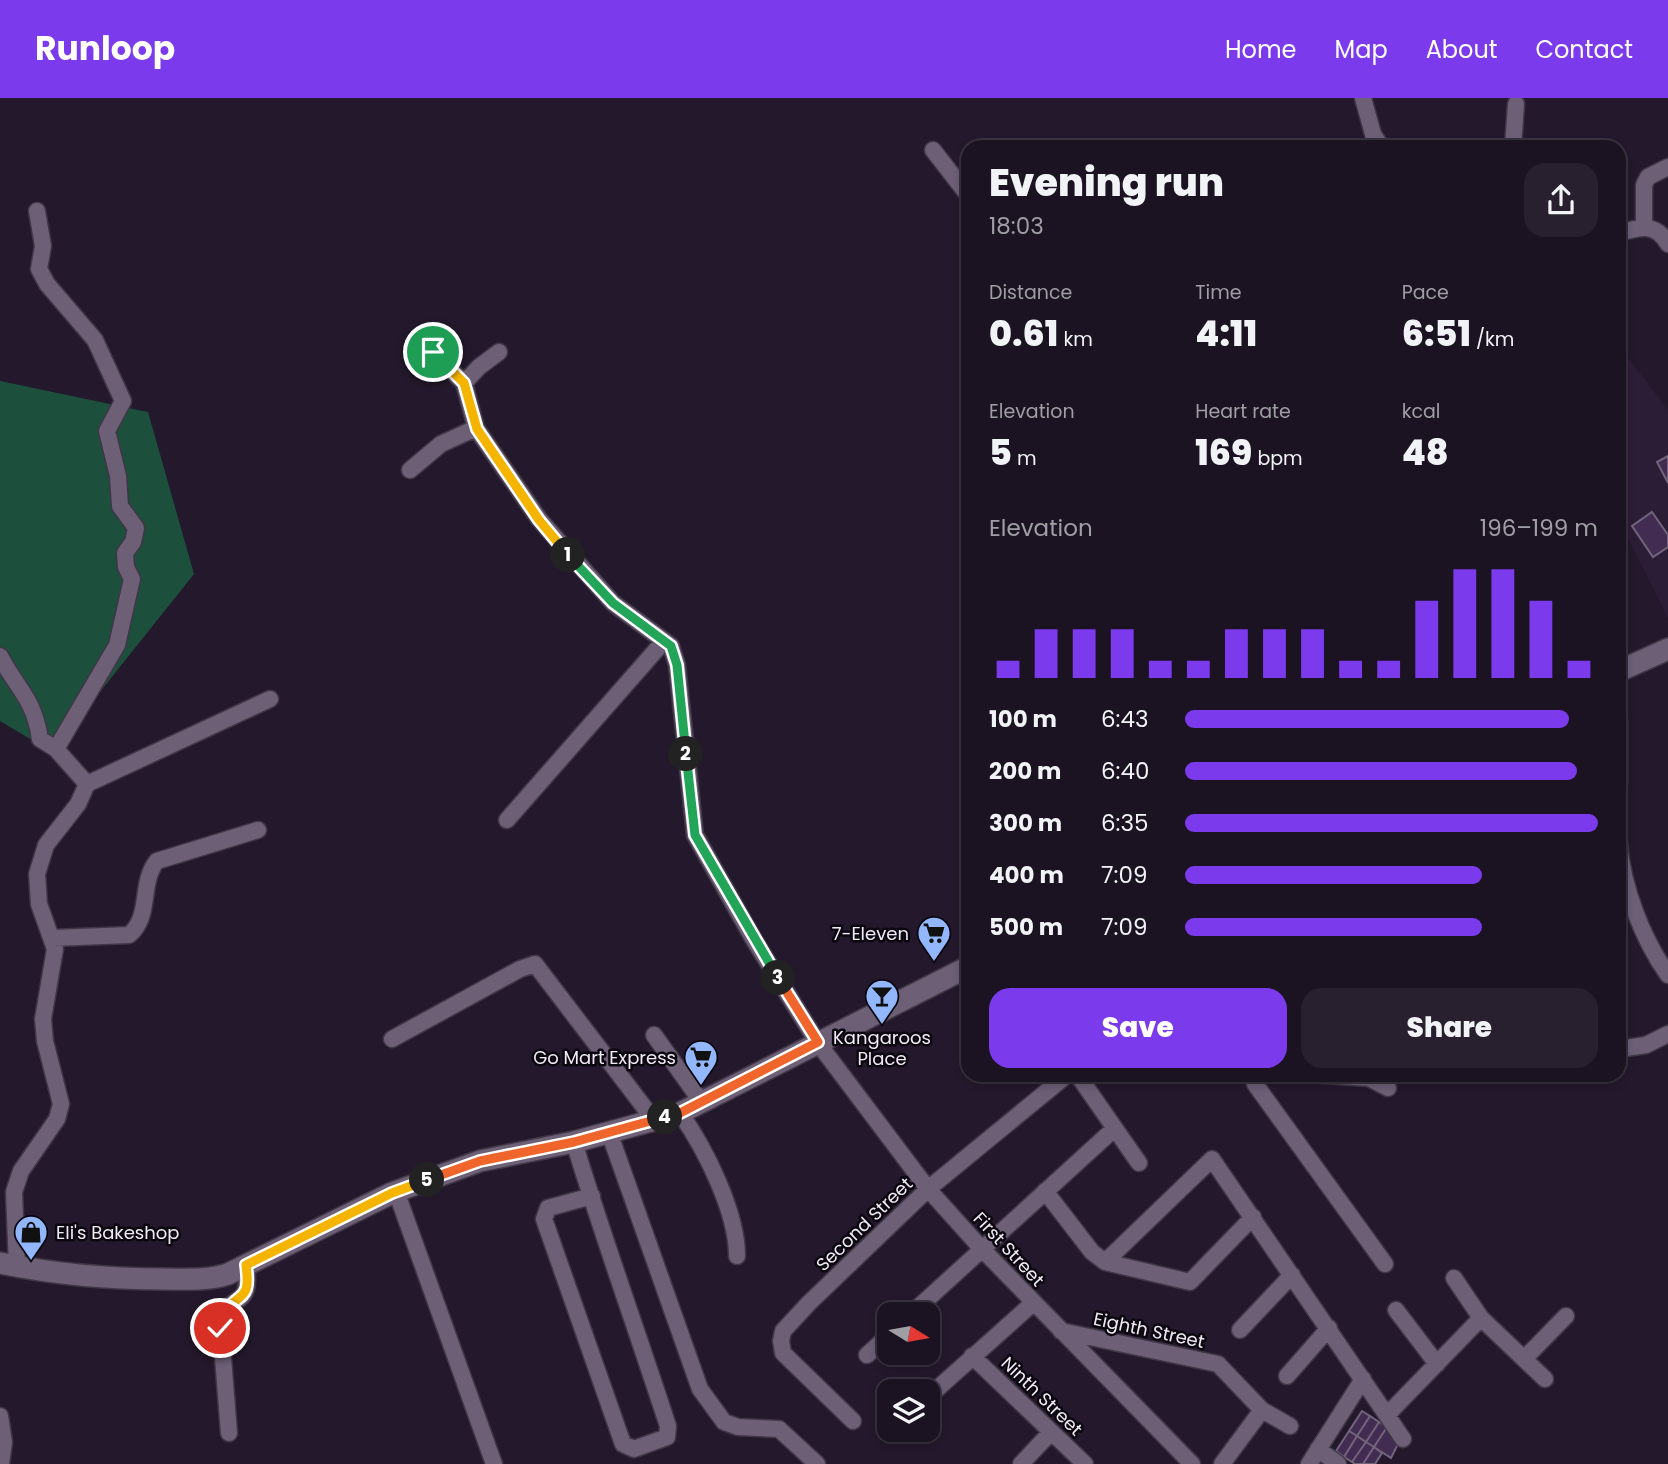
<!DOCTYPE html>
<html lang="en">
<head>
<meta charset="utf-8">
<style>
	body { margin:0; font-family:Poppins,sans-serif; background:#28202e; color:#f1f3f6; height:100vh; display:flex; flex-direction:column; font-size:26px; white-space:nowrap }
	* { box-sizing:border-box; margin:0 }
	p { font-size:23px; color:#a09ea5 }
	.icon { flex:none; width:38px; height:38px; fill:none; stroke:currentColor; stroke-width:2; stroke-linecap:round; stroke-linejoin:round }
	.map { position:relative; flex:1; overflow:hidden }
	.details { position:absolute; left:961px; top:42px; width:665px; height:942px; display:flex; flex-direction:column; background:#1b1321; border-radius:21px; box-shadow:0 4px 10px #0003,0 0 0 2px #39323f }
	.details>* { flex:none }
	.needle { width:46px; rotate:101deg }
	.tools { position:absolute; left:877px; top:1204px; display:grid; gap:14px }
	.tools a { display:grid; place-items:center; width:63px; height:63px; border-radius:14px; background:#1b1321; box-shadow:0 4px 10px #0003,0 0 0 2px #39323f; font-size:35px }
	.pin { position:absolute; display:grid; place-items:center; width:60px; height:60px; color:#fff; margin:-30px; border:4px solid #fff; border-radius:50%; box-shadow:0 2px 7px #0007 }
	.km { position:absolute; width:35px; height:35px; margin:-18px; border-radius:50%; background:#222; color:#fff; font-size:19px; line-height:35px; text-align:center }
	.round { display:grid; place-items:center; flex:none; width:74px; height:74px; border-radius:21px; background:#28202e }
	.head { display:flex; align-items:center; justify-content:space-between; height:119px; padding:0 28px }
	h1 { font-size:38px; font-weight:800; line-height:52px }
	.figures { display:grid; grid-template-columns:repeat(3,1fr); gap:10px; height:119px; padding:7px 28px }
	.figures div { display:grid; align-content:center }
	.figures b { font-size:35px; font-weight:800 }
	.figures small { font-size:19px; font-weight:400 }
	.figures p { font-size:19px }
	.chart { height:196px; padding:14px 28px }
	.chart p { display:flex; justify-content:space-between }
	.chart svg { width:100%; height:126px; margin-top:7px; stroke:#7c3aed; stroke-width:6 }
	.cta { display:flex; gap:14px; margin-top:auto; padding:14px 28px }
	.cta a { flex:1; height:80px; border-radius:21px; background:#7c3aed; color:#fff; font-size:28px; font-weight:800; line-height:80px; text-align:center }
	.cta a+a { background:#28202e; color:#f1f3f6 }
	ul { padding:0 28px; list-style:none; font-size:23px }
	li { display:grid; grid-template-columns:112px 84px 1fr; align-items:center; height:52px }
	li i { height:18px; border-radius:9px; background:#7c3aed }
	header { display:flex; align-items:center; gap:42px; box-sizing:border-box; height:98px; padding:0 35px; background:#7c3aed; color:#fff }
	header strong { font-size:33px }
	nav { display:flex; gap:38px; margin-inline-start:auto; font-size:24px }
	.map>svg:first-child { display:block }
</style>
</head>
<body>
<header>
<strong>Runloop</strong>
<nav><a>Home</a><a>Map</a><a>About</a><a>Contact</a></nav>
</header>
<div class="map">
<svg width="1668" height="1366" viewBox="0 0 1668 1366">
	<rect width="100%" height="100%" fill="#24192c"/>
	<path fill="#2c1d36" d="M1619,248l49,64v208l-49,-98z"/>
	<path fill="#1c503c" d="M0,283l148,31 46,162 -142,178 -52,-31z"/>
	<path fill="#422c52" stroke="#71647b" stroke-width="2" d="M1668,358v27l-11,-21z
		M1652,414l16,23v12l-15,10 -21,-31z
		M1362,1313l8,5 -13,20 -8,-5z
		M1370,1318l9,6 -13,20 -9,-6z
		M1379,1324l8,5 -13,20 -8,-5z
		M1387,1329l13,13 -9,18 -17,-11z
		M1349,1333l8,5 -13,21 -8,-6z
		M1357,1338l9,6 -14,20 -8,-5z
		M1366,1344l8,5 -11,17h-8l-3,-2z
		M1374,1349l8,6 -7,11h-12z"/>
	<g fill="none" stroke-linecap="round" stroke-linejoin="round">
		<defs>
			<path id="street" d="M1363,0l10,36 8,13
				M1513,49l3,-43
				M933,52l35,45
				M37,113l6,35 -4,23 8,15 48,56 28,61 -16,30 11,45 2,30 16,22 -3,14 -8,11 1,14 6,12 -15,66 -61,104 31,35
				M1644,128v-41l4,-8 20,-10
				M1619,135c20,-6 37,-11 49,11
				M433,254l31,31 12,45 63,91 74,84 58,43 6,19 18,170 59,105 64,103 110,146 53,59 211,216
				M464,285l15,-16 20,-15
				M410,372l31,-26 35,-16
				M0,558c17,33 34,42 40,83l16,10
				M1619,623v62
				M507,722l157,-179
				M1619,746c4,44 23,94 49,131
				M53,840l76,-3c23,-19 10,-52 28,-74l101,-31
				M654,937l47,66
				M392,941l128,-70 15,-5 119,156
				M1619,951l27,-4 22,-11
				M1077,976l62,89
				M1253,976l2,10 130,180
				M1309,976l60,4 19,10
				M680,1015c25,35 57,99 57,143
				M609,1034l91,257 24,33 14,5 41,2 38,35
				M574,1044c29,95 63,189 94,284l-1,11 -33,12 -11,-5 -79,-225 4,-11 44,-12
				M396,1093l98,273
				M1045,1093l47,61 13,10 85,20 63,-65
				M1105,1164l107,-103 191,280
				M17,1169l-3,-75 7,-21 36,-52 4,-15 -16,-63 -2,-22 12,-70 -16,-45 -2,-30 9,-29 32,-41 9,-20 183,-85
				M1454,1180l27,40 64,61
				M1396,1212l41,54
				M911,1216l203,-185
				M1240,1232l52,-55
				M1061,1233l157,33 44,46 28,16
				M867,1257l22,-20
				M972,1258l113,108
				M1524,1261l42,-43
				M1287,1278l42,-48
				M928,1299l105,-94
				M1387,1317l94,-97
				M0,1318l4,26 -3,22
				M853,1323l-70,-68 -2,-12 2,-10 26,-28 119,-114 140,-115
				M229,1335l-9,-113c11,-29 32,-9 26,-55
				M1318,1351l20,15
				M1021,1366l30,-32
				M1222,1366l40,-54
				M1309,1366l54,-85"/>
			<path id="secondary" d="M1619,573l49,-22
				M0,1165c54,11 108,16 163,16 22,0 44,2 65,-5l164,-81 88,-32 94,-19 106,-29 288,-146"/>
		</defs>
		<use href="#street" stroke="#3f3646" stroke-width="19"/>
		<use href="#secondary" stroke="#3f3646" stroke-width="24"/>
		<use href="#street" stroke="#6c5f76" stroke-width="16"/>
		<use href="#secondary" stroke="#6c5f76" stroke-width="21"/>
	</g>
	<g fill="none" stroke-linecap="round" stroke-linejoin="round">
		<defs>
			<path id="split-1" d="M433,254l31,31 13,46 62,91 29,35"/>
			<path id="split-2" d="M568,457l45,48 58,43 6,19 9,89"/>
			<path id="split-3" d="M686,656l9,81 83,143"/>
			<path id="split-4" d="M665,1019l15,-4 138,-71 -40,-64"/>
			<path id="split-5" d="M427,1082l53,-19 94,-19 91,-25"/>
			<path id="split-6" d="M220,1230l2,-14c19,-23 29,-13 24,-49l146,-72 35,-13"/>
		</defs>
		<use href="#split-1" stroke="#fff" stroke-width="14"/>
		<use href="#split-2" stroke="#fff" stroke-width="14"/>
		<use href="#split-3" stroke="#fff" stroke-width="14"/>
		<use href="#split-4" stroke="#fff" stroke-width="14"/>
		<use href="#split-5" stroke="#fff" stroke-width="14"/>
		<use href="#split-6" stroke="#fff" stroke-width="14"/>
		<use href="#split-1" stroke="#f5b400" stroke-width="9"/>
		<use href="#split-2" stroke="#22a559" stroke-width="9"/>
		<use href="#split-3" stroke="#22a559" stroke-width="9"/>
		<use href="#split-4" stroke="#f0652b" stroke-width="9"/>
		<use href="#split-5" stroke="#f0652b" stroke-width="9"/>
		<use href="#split-6" stroke="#f5b400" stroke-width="9"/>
	</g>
	<defs>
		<symbol id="supermarket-pin" viewBox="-11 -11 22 30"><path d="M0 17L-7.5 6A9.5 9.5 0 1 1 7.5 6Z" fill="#92b7fd" stroke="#0b070f"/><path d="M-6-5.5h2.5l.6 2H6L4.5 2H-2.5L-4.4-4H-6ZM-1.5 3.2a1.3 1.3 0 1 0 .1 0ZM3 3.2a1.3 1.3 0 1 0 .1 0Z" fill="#111"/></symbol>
		<symbol id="bar-pin" viewBox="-11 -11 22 30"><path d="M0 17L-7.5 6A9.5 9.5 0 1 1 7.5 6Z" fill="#92b7fd" stroke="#0b070f"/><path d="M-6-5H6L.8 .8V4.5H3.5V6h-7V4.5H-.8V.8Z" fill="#111"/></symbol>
		<symbol id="shop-pin" viewBox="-11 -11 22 30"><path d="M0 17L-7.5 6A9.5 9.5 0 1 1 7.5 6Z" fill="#92b7fd" stroke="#0b070f"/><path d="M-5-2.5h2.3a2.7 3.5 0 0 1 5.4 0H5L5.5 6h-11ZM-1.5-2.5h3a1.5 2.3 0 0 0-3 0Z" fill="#111"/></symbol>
	</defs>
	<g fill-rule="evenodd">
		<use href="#supermarket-pin" x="915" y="816" width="38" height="52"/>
		<use href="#bar-pin" x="863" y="879" width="38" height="52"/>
		<use href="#supermarket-pin" x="682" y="940" width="38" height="52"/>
		<use href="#shop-pin" x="12" y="1115" width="38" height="52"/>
	</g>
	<g text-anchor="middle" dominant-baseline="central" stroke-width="5" stroke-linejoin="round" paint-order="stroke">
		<g font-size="18" fill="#f0e9f6" stroke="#0b070f" text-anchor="end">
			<text x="909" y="835">7-Eleven</text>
			<text x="882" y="939" text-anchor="middle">Kangaroos<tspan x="882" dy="21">Place</tspan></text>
			<text x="676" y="959">Go Mart Express</text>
			<text x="56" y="1134" text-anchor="start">Eli's Bakeshop</text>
		</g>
		<g font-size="18" fill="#f0e9f6" stroke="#0b070f">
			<text transform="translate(864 1126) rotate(-44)">Second Street</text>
			<text transform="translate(1009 1151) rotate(47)">First Street</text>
			<text transform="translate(1149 1232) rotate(12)">Eighth Street</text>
			<text transform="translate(1042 1298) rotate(44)">Ninth Street</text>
		</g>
	</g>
</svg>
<div class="tools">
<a><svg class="needle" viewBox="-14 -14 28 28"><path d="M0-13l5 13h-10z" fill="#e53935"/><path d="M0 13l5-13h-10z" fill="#a09ea5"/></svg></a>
<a><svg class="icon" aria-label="layers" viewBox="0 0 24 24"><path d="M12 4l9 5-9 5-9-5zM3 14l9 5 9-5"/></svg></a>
</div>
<div class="pin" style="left:433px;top:254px;background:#1e9e55"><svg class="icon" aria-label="arrive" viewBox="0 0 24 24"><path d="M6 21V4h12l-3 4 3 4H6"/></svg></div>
<div class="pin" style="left:220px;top:1230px;background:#d93025"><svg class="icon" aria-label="check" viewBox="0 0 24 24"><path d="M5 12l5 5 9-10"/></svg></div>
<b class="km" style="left:568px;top:457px">1</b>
<b class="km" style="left:686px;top:656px">2</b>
<b class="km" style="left:778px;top:880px">3</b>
<b class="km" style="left:665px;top:1019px">4</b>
<b class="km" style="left:427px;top:1082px">5</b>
<section class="details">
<div class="head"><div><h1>Evening run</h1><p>18:03</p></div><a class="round"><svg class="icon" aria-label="share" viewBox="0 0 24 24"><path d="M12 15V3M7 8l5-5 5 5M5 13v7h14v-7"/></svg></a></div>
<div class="figures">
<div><p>Distance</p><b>0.61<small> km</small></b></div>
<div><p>Time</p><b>4:11</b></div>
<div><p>Pace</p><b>6:51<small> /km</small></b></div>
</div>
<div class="figures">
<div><p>Elevation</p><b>5<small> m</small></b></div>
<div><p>Heart rate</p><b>169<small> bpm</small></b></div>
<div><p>kcal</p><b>48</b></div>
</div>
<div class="chart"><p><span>Elevation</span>196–199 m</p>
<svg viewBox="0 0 160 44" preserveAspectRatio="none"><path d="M5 44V38M15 44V27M25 44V27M35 44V27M45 44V38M55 44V38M65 44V27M75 44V27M85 44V27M95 44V38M105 44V38M115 44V17M125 44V6M135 44V6M145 44V17M155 44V38"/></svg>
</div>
<ul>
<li><b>100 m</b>6:43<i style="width:93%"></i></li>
<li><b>200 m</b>6:40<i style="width:95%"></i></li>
<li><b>300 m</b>6:35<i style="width:100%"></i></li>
<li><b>400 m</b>7:09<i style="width:72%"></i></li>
<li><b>500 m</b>7:09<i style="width:72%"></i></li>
</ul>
<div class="cta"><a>Save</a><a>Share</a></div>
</section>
</div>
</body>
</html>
